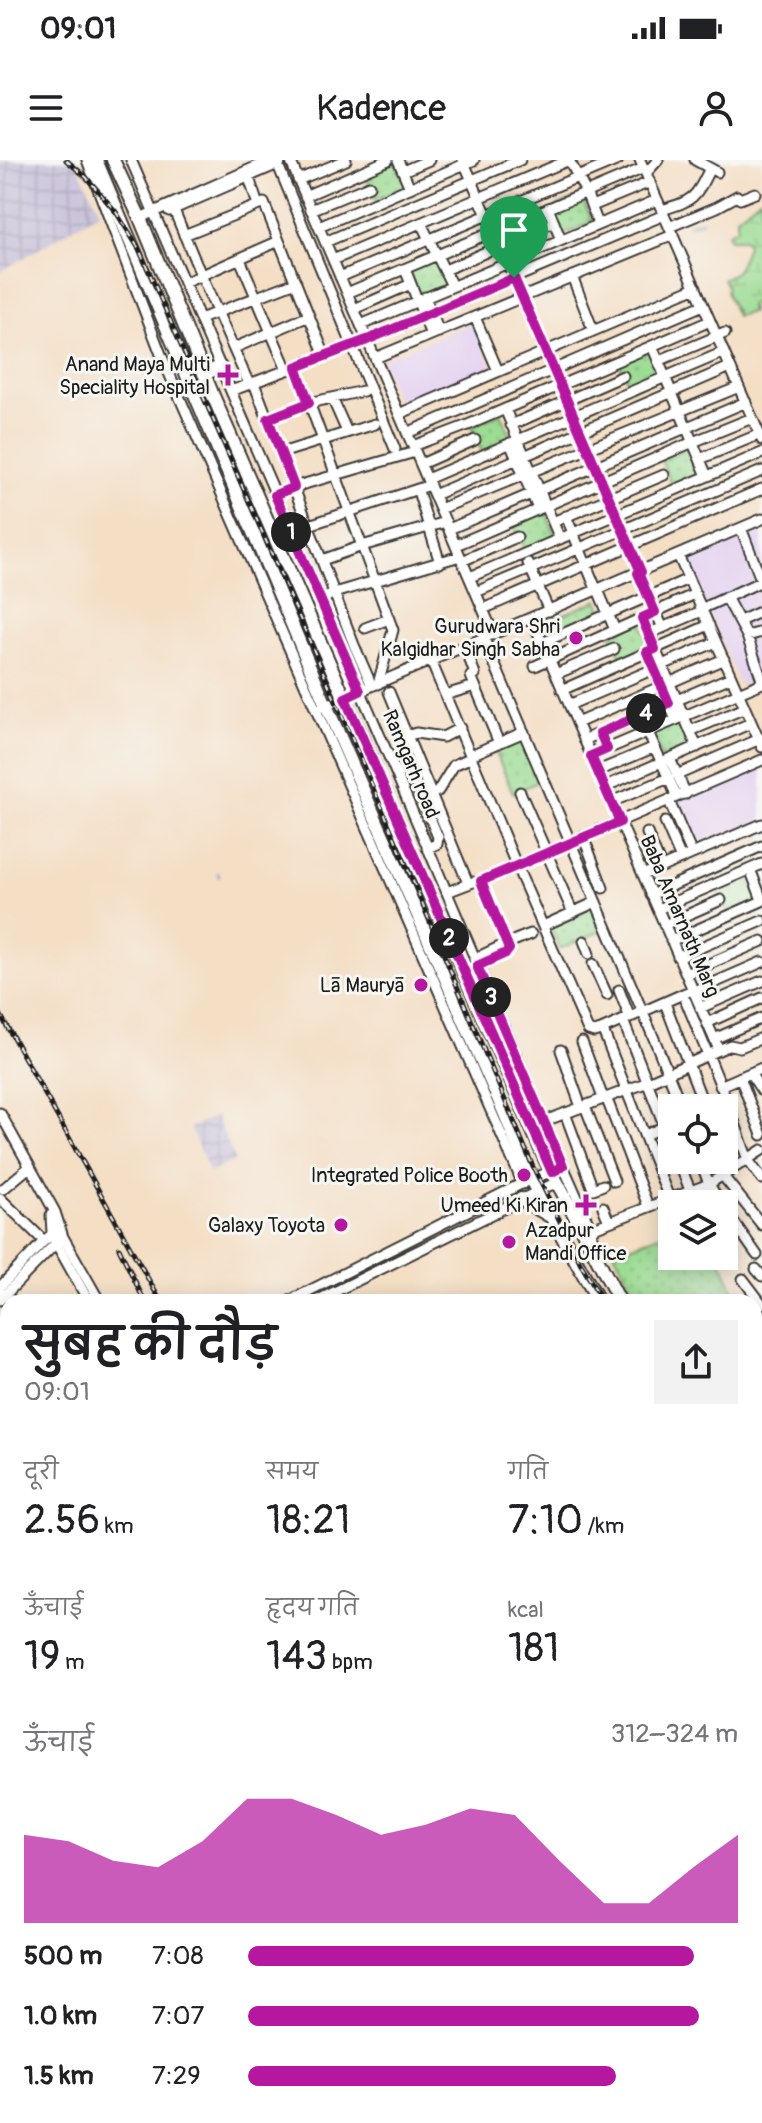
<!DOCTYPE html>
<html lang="hi">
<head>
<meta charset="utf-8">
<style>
	body { margin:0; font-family:Pangolin,"Playpen Sans Deva",sans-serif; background:#f2f2f2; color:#202124; height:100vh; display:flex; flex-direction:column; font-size:30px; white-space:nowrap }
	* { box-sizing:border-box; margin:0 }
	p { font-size:26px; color:#757577 }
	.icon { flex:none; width:44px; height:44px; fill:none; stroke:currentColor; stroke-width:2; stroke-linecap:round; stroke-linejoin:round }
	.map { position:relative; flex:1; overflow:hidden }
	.details { position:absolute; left:0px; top:1134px; width:762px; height:830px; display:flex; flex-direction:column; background:#fff; border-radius:24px 24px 0 0; box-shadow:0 4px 20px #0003 }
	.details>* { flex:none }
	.tools { position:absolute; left:658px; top:934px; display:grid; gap:16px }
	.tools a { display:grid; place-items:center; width:80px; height:80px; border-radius:0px; background:#fff; box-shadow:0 4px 20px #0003; font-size:40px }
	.pin { position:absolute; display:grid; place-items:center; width:68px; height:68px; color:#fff; margin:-82px -34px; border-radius:50% 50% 50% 0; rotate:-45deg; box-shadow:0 0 8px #0007 }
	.pin .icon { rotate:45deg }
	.km { position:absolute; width:40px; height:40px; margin:-20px; border-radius:50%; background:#222; color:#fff; font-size:22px; line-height:40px; text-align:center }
	.round { display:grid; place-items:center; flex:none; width:84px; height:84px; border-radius:0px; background:#f2f2f2 }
	.overview { display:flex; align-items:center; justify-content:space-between; height:136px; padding:0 24px }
	h1 { font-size:44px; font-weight:600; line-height:60px }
	.figures { display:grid; grid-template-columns:repeat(3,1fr); gap:12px; height:136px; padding:8px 24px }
	.figures div { display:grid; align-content:center }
	.figures b { font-size:40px; font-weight:600 }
	.figures small { font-size:22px; font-weight:400 }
	.figures p { font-size:22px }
	.chart { height:224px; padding:16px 24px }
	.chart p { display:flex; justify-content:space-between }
	.chart svg { width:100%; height:144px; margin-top:8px; fill:#b5179e; opacity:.7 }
	ul { padding:0 24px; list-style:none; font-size:26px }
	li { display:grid; grid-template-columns:128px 96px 1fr; align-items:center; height:60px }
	li i { height:20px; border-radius:10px; background:#b5179e }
	.status { display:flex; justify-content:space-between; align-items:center; height:56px; padding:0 40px; background:#fff; direction:ltr }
	.status svg { height:22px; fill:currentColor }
	header { display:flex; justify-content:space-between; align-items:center; height:104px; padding:0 24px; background:#fff; font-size:36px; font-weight:600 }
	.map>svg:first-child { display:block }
</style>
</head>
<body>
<div class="status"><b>09:01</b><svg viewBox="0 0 49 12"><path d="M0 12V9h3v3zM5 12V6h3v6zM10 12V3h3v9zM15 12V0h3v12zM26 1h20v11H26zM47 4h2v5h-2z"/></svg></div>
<header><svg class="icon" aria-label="menu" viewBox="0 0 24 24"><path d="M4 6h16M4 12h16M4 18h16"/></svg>Kadence<svg class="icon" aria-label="person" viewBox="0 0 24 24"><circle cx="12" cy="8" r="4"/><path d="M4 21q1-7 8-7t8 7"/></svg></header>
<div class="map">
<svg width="762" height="1963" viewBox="0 0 762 1963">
	<defs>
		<pattern id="industrial-grid" width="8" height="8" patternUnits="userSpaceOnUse" patternTransform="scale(2)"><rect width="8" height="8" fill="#c7c0d9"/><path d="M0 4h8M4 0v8" fill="none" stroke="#aaa4ba"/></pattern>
		<pattern id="wetland-marsh" width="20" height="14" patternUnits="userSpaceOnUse" patternTransform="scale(2)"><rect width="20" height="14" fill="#9cdc93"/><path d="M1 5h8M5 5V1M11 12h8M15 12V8" fill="none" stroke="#86bc7e"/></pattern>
		<pattern id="park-dots" width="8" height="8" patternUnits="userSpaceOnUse" patternTransform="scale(2)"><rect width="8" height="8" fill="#9cdc93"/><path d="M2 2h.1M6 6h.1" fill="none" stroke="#86bc7e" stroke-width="1.8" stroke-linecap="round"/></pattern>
	</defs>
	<rect width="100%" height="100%" fill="#f6f6f2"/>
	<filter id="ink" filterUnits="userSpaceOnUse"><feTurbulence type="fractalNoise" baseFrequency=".0125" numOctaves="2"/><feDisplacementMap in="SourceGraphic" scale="16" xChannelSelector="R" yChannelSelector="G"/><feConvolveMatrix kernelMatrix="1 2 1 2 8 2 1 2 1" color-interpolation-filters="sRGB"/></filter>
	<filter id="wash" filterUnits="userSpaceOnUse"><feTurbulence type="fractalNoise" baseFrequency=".006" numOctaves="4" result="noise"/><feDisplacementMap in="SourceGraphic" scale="32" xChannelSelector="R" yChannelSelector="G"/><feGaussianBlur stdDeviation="1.8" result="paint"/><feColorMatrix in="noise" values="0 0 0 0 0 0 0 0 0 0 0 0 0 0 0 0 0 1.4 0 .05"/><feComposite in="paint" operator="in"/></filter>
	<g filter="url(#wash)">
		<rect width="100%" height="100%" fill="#f4dec4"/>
		<path fill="#e5d3f1" d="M473,163l20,47 -92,38 -20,-48z
			M762,368v150l-22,8 -52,-126z
			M762,606v54l-68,29 -20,-46z"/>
		<path fill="url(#industrial-grid)" d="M8,0h67l25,52 -100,60v-109z
			M216,956l19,44 -25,13 -20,-45z"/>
		<path fill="url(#wetland-marsh)" stroke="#5c7c58" stroke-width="2" d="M761,37l1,103 -8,2 -4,3 1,7 -15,4 -10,-24 1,-5 -4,-8 14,-8 10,-25 -1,-4 -3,-3h-13l-3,-5 10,-6v-11z"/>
		<path fill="url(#park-dots)" stroke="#5c7c58" stroke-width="2" d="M394,0l14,26 -33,14 -11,-28z
			M581,36l12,26 -30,13 -12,-26z
			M438,98l11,26 -30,13 -11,-26z
			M649,190l12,26 -30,13 -12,-26z
			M501,253l11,26 -30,13 -11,-26z
			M691,287l11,26 -30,13 -11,-26z
			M545,350l11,26 -31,14 -12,-26z
			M598,440l6,14 -58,25 -6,-15z
			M640,461l12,26 -30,13 -11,-26z
			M680,560l12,26 -30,13 -11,-26z
			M522,577l18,44 -27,12 -19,-44z
			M747,714l11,26 -29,13 -12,-26z
			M594,745l11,24 -45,20 -11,-24z
			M672,1070v26h45l6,9 15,34 -3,3h-95l-26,-50z
			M13,1956h402l3,7h-418z"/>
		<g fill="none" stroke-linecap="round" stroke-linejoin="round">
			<path stroke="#6b9fd7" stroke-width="2" d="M688,65l14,-4
				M218,713l1,4"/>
		</g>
	</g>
	<g filter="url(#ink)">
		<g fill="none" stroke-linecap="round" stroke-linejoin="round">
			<defs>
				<path id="minor" d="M87,0l75,197 361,827
					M131,0l265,613 169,397 26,59 2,16
					M290,0l204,475
					M398,0l12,28
					M463,0l178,412
					M640,0l122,280
					M695,0l22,12
					M278,5l117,284
					M403,11l26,-11
					M646,13l12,-13
					M248,15l10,30
					M298,20l48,-20
					M305,36l83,-36
					M592,46l58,-24
					M548,48l13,32
					M174,50l27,65 48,109
					M311,50l58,-24
					M662,50c32,-10 33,-11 48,-42
					M169,51l111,-48
					M140,58l129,-57 10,-1
					M421,63l31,63
					M319,67l155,-67
					M669,67l48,-20 20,-11 3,3 15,-6
					M184,75l80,-32 61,153
					M325,82l195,-82
					M240,99l47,111
					M333,100l236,-100 17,32 12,32
					M405,109l26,66
					M445,110l109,-48
					M572,116l21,54
					M340,117l278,-117
					M184,123l95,-42
					M347,133l297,-125
					M425,137l14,35
					M354,149l57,-25
					M475,157l23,54
					M200,159l96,-37
					M361,165l296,-125
					M652,186l55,130
					M234,188l75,-32
					M375,198l298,-123
					M658,201l67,-28
					M296,207l97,263 -15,54
					M254,223l100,262 18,41
					M231,231l136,-51 297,-125
					M332,238l15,34
					M505,249l55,130
					M399,254l297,-127
					M268,259l41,-16 54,-12
					M511,265l112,-49
					M407,273l296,-128
					M510,283l28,66
					M413,286l55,-21 242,-104
					M281,293l94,-29
					M700,299l60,-25
					M421,304l54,-24
					M427,319l297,-127
					M418,331l22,72
					M275,335l19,-8 121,-35
					M434,335l296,-128
					M440,349l299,-122
					M566,356l31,75
					M553,362l111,-47
					M741,368l21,54
					M449,369l297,-127
					M292,374l17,-9 121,-40
					M456,385l237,-103 59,-24
					M678,395l84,192
					M322,400l40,-14 84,-24
					M462,401l55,-24
					M528,403l21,48
					M638,413l25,55
					M470,417l292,-124
					M598,430l17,40
					M476,432l286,-121
					M726,437l21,39 15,44
					M321,440l13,-7 126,-37
					M483,449l279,-120
					M701,449l61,-28
					M642,458l55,129
					M532,459l187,431
					M740,461l22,-10
					M365,468l24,-9
					M648,474l54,-23
					M747,476l15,-4
					M484,479l171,402 27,67
					M542,483l146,-64
					M465,487l10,27 -4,2 28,67
					M647,492l29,68
					M549,500l146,-66
					M431,501l86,206 71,163 6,2 7,-2 91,-40
					M535,506l11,-5
					M660,506l56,-24
					M556,514l58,-25
					M562,530l147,-65
					M389,532l79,191
					M445,535l30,-9
					M677,540l54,-23
					M569,545l87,-37
					M322,547l440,-188
					M577,563l147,-64
					M690,571l55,-23
					M648,572l29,65
					M407,576l9,-3 27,4 17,-9
					M584,580l85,-37
					M471,595l53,-23
					M591,596l171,-73
					M670,599l16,35
					M598,611l57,-24
					M396,613l10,-2 6,4 26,62 -1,7 -10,4
					M677,615l85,-37
					M604,627l147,-64
					M438,631l16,-26 18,-8
					M520,632l53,121
					M669,641l23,53
					M611,642l58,-24
					M665,662l16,37
					M647,673l14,34
					M585,681l18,47
					M750,709l12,31
					M643,715l119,-51
					M447,732l26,-10
					M651,735l111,-49
					M658,749l104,-45
					M664,765l57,-25
					M543,766l53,-24
					M584,781l5,13
					M671,781l91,-40
					M678,797l84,-36
					M474,799c19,-9 37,-18 57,-25
					M593,804l14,31
					M464,811l42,-18 3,-4 -28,-68 281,-121
					M686,814l76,-33
					M619,830l11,28
					M693,832l69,-30
					M686,841l41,100 21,59 14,19
					M665,843l40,105
					M700,848l62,-27
					M624,863l48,122
					M707,863l55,-25
					M604,873l65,165
					M714,879l48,-21
					M582,882l21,56
					M561,890l20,57
					M750,913l12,18
					M740,917l22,58
					M720,926l42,-18
					M606,937l42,109
					M585,946l29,75
					M711,948l16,-7
					M0,953l55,99 8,25 37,65
					M565,953l28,76 10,-4
					M545,961l103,-39 82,-37 10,2 22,-9
					M645,975l27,-12
					M724,999l5,13
					M678,1000l12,30
					M700,1000l9,24 12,20
					M723,1016l39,49
					M3,1029l24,-20
					M0,1038l44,43
					M603,1047l6,15
					M724,1048l33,47
					M51,1055l1,18 4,10 33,59
					M591,1069l118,-45 53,-34
					M756,1109l6,7
					M743,1119l19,25
					M0,1127l44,-46 13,-11
					M0,1132l14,10
					M0,1140l60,-61
					M287,1142l238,-120 32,-13
					M314,1142l243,-120
					M754,1167l8,10
					M754,1190l8,-10
					M754,1198l8,11
					M754,1264l8,10
					M0,1287l8,-14
					M754,1288l8,-8
					M0,1315l8,5
					M754,1339l8,-6
					M754,1368l8,16
					M0,1386l8,-21
					M0,1422l8,-13
					M0,1446l8,8
					M0,1490l8,-14
					M0,1500h8
					M754,1502l8,12
					M754,1538l8,-5
					M0,1547l3,-5
					M0,1568l8,6
					M0,1601l8,-15
					M754,1607l8,-6
					M754,1640l8,-6
					M0,1665l8,4
					M754,1697l8,-7
					M0,1701l8,-14
					M754,1716l8,14
					M0,1741l8,3
					M754,1753l8,-4
					M754,1780l8,-5
					M0,1782l8,-1
					M754,1808l8,-17
					M0,1811l8,-4
					M0,1835l8,-3
					M0,1875l8,16
					M754,1875l1,22
					M0,1919l8,-3
					M0,1934l7,-3
					M561,1956l4,7
					M0,1957l8,-3
					M455,1963l15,-6"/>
				<path id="major" d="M96,0l230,545 179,409 26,66 68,122
					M113,0l27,58 74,180 332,763 74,141
					M204,214l16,-7
					M521,1039l29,17
					M754,1395l8,15
					M754,1434l8,17"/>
			</defs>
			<use href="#minor" stroke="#3c3935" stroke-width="13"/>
			<use href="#major" stroke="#3c3935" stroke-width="16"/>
			<use href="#minor" stroke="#fff" stroke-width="9"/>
			<use href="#major" stroke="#fff" stroke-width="12"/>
			<defs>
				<path id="rail" d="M66,0l20,17 30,35 23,37 242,556 152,362 49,99 21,36
					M0,854l161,288
					M119,1088l26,54
					M754,1413l8,15
					M533,1956l4,7
					M583,1956l4,7
					M611,1956l4,7"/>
			</defs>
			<use href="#rail" stroke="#1c1c1c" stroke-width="5"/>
			<use href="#rail" stroke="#f6f6f2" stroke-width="2" stroke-dasharray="6" stroke-linecap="butt"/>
		</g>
	</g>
	<g fill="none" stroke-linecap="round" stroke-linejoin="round" filter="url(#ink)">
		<defs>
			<path id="route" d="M514,118l127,294 -3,1 17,39 -13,6 13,31 -8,3 22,51 -69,30 7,16 -16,7 29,66 -139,59 28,68 -3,4 -29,13 86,200 -11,6 -207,-474 15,-7 -85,-196 19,-8 -26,-68 41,-16 -13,-36 71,-27z"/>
		</defs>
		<use href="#route" stroke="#fff" stroke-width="16"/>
		<use href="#route" stroke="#b5179e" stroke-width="10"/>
	</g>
	<g fill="#b5179e" stroke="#f6f6f2" stroke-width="3">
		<path d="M224 203h8v8h8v8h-8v8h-8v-8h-8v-8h8z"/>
		<circle cx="576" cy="478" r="8"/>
		<circle cx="421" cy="825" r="8"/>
		<circle cx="524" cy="1015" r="8"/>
		<path d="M582 1033h8v8h8v8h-8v8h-8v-8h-8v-8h8z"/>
		<circle cx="341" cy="1065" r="8"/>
		<circle cx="509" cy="1082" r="8"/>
	</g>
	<g text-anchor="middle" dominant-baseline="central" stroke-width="6" stroke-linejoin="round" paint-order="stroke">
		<g font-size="20" fill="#1c1c1c" stroke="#f6f6f2" text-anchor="end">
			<text x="210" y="204">Anand Maya Multi<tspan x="210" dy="23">Speciality Hospital</tspan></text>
			<text x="560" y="466">Gurudwara Shri<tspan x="560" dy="23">Kalgidhar Singh Sabha</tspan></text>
			<text x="405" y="825">Lā Mauryā</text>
			<text x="508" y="1015">Integrated Police Booth</text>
			<text x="568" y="1045">Umeed Ki Kiran</text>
			<text x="325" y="1065">Galaxy Toyota</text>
			<text x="525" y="1070" text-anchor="start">Azadpur<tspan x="525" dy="23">Mandi Office</tspan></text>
		</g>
		<g font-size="20" fill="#1c1c1c" stroke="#f6f6f2">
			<text transform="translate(411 604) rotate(67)">Ramgarh road</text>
			<text transform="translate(680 756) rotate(67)">Baba Amarnath Marg</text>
		</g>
	</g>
</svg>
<div class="tools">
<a><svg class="icon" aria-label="locate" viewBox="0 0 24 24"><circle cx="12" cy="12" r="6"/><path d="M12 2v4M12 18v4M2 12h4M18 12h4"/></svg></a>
<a><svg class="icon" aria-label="layers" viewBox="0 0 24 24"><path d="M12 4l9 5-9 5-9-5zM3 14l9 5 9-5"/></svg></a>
</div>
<div class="pin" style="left:514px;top:118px;background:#1e9e55"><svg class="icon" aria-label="arrive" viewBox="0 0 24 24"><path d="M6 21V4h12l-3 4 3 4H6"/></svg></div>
<b class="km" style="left:291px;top:372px">1</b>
<b class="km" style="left:449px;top:778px">2</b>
<b class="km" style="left:491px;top:837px">3</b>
<b class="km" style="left:646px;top:553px">4</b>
<section class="details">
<div class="overview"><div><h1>सुबह की दौड़</h1><p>09:01</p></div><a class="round"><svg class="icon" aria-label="share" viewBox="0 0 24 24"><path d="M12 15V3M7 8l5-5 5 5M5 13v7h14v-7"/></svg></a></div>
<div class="figures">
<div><p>दूरी</p><b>2.56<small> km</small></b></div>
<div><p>समय</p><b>18:21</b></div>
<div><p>गति</p><b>7:10<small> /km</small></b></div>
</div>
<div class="figures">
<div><p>ऊँचाई</p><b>19<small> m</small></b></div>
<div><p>हृदय गति</p><b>143<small> bpm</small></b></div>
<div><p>kcal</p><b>181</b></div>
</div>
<div class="chart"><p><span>ऊँचाई</span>312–324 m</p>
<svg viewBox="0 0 160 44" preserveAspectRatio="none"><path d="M0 44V17L10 19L20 25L30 27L40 19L50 6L60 6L70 11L80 17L90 14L100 9L110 11L120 25L130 38L140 38L150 27L160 17V44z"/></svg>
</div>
<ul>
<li><b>500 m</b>7:08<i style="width:91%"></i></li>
<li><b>1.0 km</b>7:07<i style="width:92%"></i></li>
<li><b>1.5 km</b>7:29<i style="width:75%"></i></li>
</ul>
</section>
</div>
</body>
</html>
